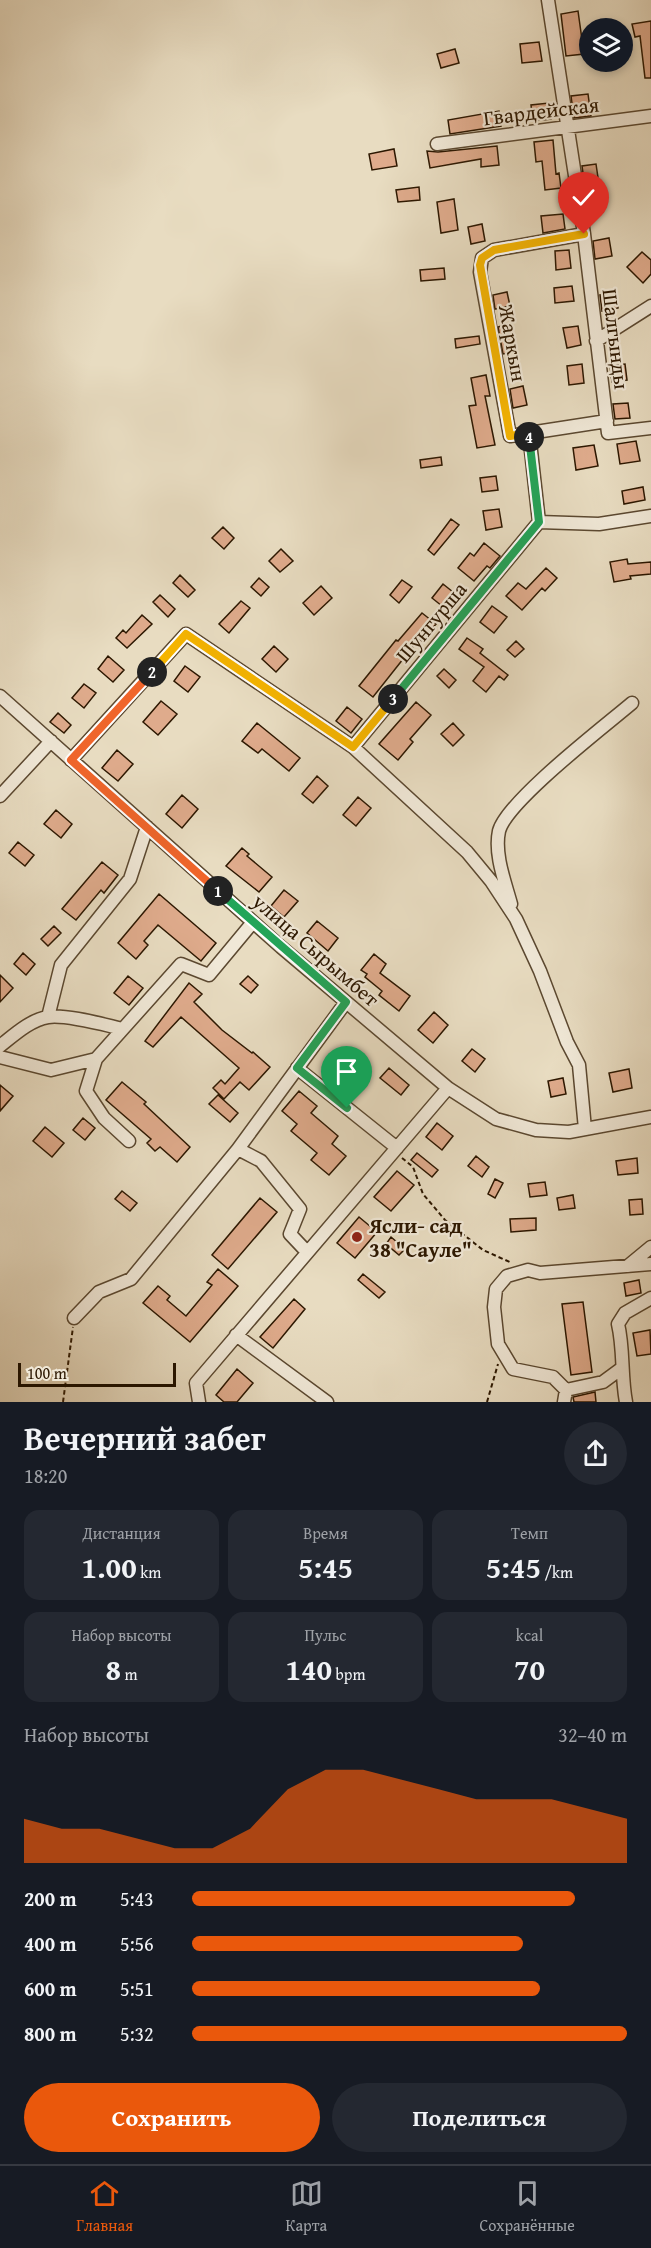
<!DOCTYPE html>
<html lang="ru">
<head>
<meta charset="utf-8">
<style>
	body { margin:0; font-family:"Gentium Book Plus",serif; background:#242831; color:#f1f3f6; height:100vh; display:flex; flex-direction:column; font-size:22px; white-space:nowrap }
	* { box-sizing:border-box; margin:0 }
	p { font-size:20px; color:#9ea1a6 }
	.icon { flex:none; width:33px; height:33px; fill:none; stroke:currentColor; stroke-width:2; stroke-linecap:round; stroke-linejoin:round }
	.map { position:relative; height:1402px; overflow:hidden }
	.side { display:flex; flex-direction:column; background:#171b24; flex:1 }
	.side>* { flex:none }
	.tools { position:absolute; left:579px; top:18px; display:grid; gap:12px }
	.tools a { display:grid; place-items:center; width:54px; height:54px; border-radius:50%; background:#171b24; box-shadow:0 3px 9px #0003; font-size:30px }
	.scale { position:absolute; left:18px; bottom:15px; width:158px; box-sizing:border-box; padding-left:6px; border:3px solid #2c1700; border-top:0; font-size:16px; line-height:21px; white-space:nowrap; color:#2c1700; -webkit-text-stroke:4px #f0e8d7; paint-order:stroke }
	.pin { position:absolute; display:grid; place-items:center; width:51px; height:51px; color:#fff; margin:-62px -26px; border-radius:50% 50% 50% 0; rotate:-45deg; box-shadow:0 0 6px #0007 }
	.pin .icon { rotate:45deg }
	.km { position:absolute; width:30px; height:30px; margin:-15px; border-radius:50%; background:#222; color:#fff; font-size:16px; line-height:30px; text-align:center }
	.round { display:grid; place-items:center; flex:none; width:63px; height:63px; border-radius:32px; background:#242831 }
	.summary { display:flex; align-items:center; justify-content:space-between; height:102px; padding:0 24px }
	h1 { font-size:33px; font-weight:700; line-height:45px }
	.figures { display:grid; grid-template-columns:repeat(3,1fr); gap:9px; height:102px; padding:6px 24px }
	.figures div { display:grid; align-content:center; border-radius:15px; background:#242831; text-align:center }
	.figures b { font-size:30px; font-weight:700 }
	.figures small { font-size:16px; font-weight:400 }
	.figures p { font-size:16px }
	.chart { height:168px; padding:12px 24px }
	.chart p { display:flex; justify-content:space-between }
	.chart svg { width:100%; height:108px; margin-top:6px; fill:#ea580c; opacity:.7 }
	.action { display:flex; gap:12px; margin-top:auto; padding:12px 24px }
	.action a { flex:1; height:69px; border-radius:36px; background:#ea580c; color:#fff; font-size:24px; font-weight:700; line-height:69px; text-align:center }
	.action a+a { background:#242831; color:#f1f3f6 }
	ul { padding:0 24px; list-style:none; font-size:20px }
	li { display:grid; grid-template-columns:96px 72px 1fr; align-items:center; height:45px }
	li i { height:15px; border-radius:8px; background:#ea580c }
	.menu { display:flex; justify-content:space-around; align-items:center; height:84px; border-top:2px solid #363941; background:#171b24; font-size:16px; color:#9ea1a6 }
	.menu a { display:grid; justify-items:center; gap:3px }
	.menu .active { color:#ea580c }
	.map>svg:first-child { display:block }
</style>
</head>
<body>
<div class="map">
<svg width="651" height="1402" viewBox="0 0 651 1402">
	<rect width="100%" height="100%" fill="#e8dcc1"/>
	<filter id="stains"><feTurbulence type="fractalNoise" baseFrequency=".00333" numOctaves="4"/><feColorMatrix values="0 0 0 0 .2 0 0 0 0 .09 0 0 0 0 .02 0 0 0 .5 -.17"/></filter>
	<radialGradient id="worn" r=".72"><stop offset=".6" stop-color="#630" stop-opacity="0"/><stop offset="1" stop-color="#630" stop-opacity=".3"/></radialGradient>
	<path fill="#dfab8c" stroke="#2c1700" stroke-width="1.5" d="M578,11l6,43 -18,2 -5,-42z
		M651,21v57h-6l-5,-42 -5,1 -3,-13z
		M539,42l3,19 -20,2 -2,-19z
		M455,49l4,14 -18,5 -4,-14z
		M588,94l3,22 -17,2 -3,-22z
		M549,103l2,16 -18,2 -2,-16z
		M499,111l2,15 -51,8 -2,-14z
		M553,140l3,34 3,-1 2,15 -16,2 -3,-29 -6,1 -2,-20z
		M497,146l2,19 -18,2v-8l-51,9 -3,-17 11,1z
		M394,149l3,17 -25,4 -3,-16z
		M596,164l7,48 -14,2 -7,-48z
		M419,187l1,13 -22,2 -2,-12z
		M454,199l4,31 -17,3 -4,-31z
		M563,214l2,15 -22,4 -2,-17z
		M482,224l3,17 -14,3 -3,-17z
		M609,238l3,18 -17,3 -2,-18z
		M569,250l2,18 -15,2 -1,-19z
		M642,252l9,8v14l-8,9 -16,-16z
		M444,268l1,11 -24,2 -1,-11z
		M572,286l2,15 -19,2 -1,-15z
		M507,292l3,14 -15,3 -2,-14z
		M616,293l2,15 -16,3 -2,-16z
		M508,324l7,28 -12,2 -5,-27z
		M578,326l3,19 -14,3 -4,-20z
		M479,336l1,8 -24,4 -1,-9z
		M582,364l2,19 -15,2 -2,-19z
		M625,364l2,16 -15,2 -2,-16z
		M486,375l4,21h-5l10,49 -18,3 -8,-42 7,-1 -5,-27z
		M523,386l4,19 -14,3 -3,-19z
		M628,403l2,15 -15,1 -2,-15z
		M636,441l4,20 -20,3 -3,-20z
		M594,445l4,21 -22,4 -3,-22z
		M441,457l1,8 -21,3 -1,-8z
		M496,476l2,14 -16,2 -2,-14z
		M643,487l2,13 -21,4 -2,-13z
		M499,509l3,18 -16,3 -3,-19z
		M451,519l8,6 -25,30 -6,-5z
		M223,527l11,11 -10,11 -12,-11z
		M484,543l16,13 -10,12 -3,-2 -13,15 -16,-13 12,-15 4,3z
		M281,549l12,12 -13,11 -11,-11z
		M627,559l1,5 23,-2v12l-21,2 1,3 -17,3 -4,-20z
		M546,568l11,10 -12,13 -3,-3 -20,22 -16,-14 12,-13 8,6z
		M180,575l15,15 -7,7 -15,-14z
		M259,578l10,9 -8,9 -10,-9z
		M402,580l10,7 -13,16 -9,-8z
		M443,584l15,12 -11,14 -15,-12z
		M321,586l11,12 -18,17 -11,-12z
		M160,595l15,14 -7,8 -15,-15z
		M241,601l9,7 -21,25 -10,-9z
		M492,606l15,11 -13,16 -14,-11z
		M422,613l14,11 -15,17 -2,-2 -46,58 -14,-11 37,-46 2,1z
		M142,615l10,9 -25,24 -11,-10 7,-8 3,3z
		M467,638l16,11 -3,4 28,22 -4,5 -5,-4 -13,16 -13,-11 11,-14 -25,-18z
		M516,641l8,8 -9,8 -8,-7z
		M274,646l14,13 -12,13 -14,-13z
		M108,656l16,14 -11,12 -15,-13z
		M185,666l15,11 -12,15 -14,-11z
		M444,669l12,11 -7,8 -12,-12z
		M84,684l12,9 -12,15 -12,-10z
		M161,701l16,13 -19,21 -15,-13z
		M416,702l15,13 -21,24 3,3 -15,18 -19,-16z
		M347,707l15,12 -11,14 -15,-12z
		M58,713l13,12 -7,8 -14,-11z
		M257,723l43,35 -11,13 -27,-22 -4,4 -16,-12z
		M453,723l11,12 -11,11 -12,-12z
		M117,750l16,14 -15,17 -16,-13z
		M317,776l11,10 -15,17 -11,-9z
		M182,795l16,14 -16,19 -16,-14z
		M358,797l13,11 -15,18 -13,-11z
		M56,810l16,14 -11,14 -17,-14z
		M18,842l16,13 -9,11 -16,-13z
		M242,848l7,6 -2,2 25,21 -13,15 -33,-26z
		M102,862l16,13 -14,18 -3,-3 -25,30 -14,-11z
		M284,890l14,11 -14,16 -13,-11z
		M159,894l57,49 -15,18 -43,-36 -14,16 4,4 -12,14 -18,-16z
		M317,921l21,17 -10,13 -21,-18z
		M54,926l7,7 -13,13 -7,-7z
		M23,953l12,11 -9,11 -12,-11z
		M374,954l12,10 -6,9 30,23 -11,15 -20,-16 3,-4 -17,-14 2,-3 -6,-4z
		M0,975l13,13 -13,14z
		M128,976l15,12 -14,17 -15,-12z
		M248,976l10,9 -7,8 -11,-9z
		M189,983l13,11 -8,8 28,28 30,23 1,-1 17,15 -21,23 -9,-8 -16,17 -11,-11 8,-8 4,4 14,-16 -58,-51 -28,30 -8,-6z
		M434,1012l14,13 -15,18 -15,-13z
		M472,1049l13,10 -10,13 -13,-11z
		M389,1068l20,17 -8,10 -21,-17z
		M629,1069l3,19 -19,4 -4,-19z
		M563,1078l3,16 -15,3 -3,-16z
		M122,1082l24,20 -2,2 46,43 -13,15 -17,-15 -5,4 -8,-8 4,-4 -45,-39z
		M0,1085l13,11 -13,15z
		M299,1091l18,15 -6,7 27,23 -6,8 14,12 -17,19 -18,-15 6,-7 -26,-22 6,-7 -15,-13z
		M218,1095l20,18 -8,9 -21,-18z
		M83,1118l12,10 -10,12 -12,-10z
		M437,1123l16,13 -11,14 -16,-13z
		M45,1127l19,16 -12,14 -19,-16z
		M417,1153l21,17 -6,7 -21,-17z
		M476,1156l13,11 -7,10 -14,-11z
		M637,1158l1,15 -20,2 -2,-14z
		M397,1171l17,14 -23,26 -17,-14z
		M495,1179l8,4 -8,15 -7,-4z
		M545,1182l2,13 -17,2 -2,-13z
		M122,1191l15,12 -7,8 -15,-12z
		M573,1195l2,13 -16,2 -2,-12z
		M260,1198l17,14 -49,57 -16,-14z
		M642,1199l1,15 -13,1 -1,-15z
		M359,1217l18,15 -22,26 -18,-15z
		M536,1218v12l-25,2 -1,-13z
		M391,1237l14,12 -6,6 -13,-11z
		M218,1269l20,17 -48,56 -47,-39 15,-17 12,10 -3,4 19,16 26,-31 -5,-3z
		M363,1274l22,18 -6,6 -21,-18z
		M639,1280l2,13 -15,3 -2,-13z
		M294,1299l11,10 -32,39 -13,-11z
		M583,1302l9,70 -21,3 -9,-71z
		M650,1330l1,24 -14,2 -4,-23z
		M237,1369l16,14 -16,19h-13l-8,-7z
		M595,1392l1,10h-22l-1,-5z"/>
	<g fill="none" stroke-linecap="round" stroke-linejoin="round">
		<defs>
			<path id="minor" d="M548,0l36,234 24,199 43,-5
				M437,144l214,-28
				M584,234l-90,16 -12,8 -2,14 30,164 97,-15
				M596,341l55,-35
				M529,433l10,89
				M539,522l60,2 52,-8
				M0,696l281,251 167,141 48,31 40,11 33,2 82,-15
				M353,747l186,-225
				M71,760l115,-126 167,113 114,105 24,29 25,38 24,52 27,71 12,23 6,64
				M0,796l51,-55
				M511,904c-6,-22 -17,-50 -12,-73 8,-30 106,-105 133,-128
				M48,1017l13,-52 69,-86 17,-52
				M0,1046c14,-11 30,-26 48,-29 18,-3 57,8 75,12
				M0,1057l51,13 45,-11
				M297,1068l100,80
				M129,1141l-25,-23 -18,-27 10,-32 85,-95 28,11 44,-53
				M238,1149l108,-147
				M628,1266l23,-19
				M74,1318l25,-26 32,-13 107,-130 23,12 39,48 -10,25 17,18
				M236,1335l91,67
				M566,1390l-13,-13 -40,-8 -15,-25 -4,-37 2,-18 11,-13 21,-6 12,3 111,-9
				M199,1402l-3,-19 252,-295
				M564,1402l2,-12 37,-8 19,-14
				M626,1402c-5,-26 -2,-53 -8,-78l7,-11 26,-15"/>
		</defs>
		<use href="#minor" stroke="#5b4830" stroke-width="15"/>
		<path stroke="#2c1700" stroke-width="2" stroke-dasharray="4.5 3" stroke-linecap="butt" d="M402,1158l11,9 10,27 22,26 38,30 29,13
			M63,1402l10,-75
			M487,1402l11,-38"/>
		<use href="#minor" stroke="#f0e8d7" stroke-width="12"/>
	</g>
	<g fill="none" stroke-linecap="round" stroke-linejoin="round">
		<defs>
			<path id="split-1" d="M218,891l128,111 -49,66 50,40"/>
			<path id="split-2" d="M152,672l-81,88 147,131"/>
			<path id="split-3" d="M152,672l34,-38 167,113 40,-48"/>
			<path id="split-4" d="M393,699l146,-177 -10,-85"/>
			<path id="split-5" d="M529,437v-4l-19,3 -30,-171 2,-7 12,-8 90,-16"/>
		</defs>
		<use href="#split-1" stroke="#fff" stroke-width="12"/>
		<use href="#split-2" stroke="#fff" stroke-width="12"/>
		<use href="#split-3" stroke="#fff" stroke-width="12"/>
		<use href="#split-4" stroke="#fff" stroke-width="12"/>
		<use href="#split-5" stroke="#fff" stroke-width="12"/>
		<use href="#split-1" stroke="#22a559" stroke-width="8"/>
		<use href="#split-2" stroke="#f0652b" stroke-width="8"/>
		<use href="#split-3" stroke="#f5b400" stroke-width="8"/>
		<use href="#split-4" stroke="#22a559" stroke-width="8"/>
		<use href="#split-5" stroke="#f5b400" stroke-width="8"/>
	</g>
	<circle fill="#8f2418" stroke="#f0e8d7" stroke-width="2" cx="357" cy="1237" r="6"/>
	<g text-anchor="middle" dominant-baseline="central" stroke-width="4.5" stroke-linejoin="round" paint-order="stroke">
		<g font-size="21" fill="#2c1700" stroke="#f0e8d7">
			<text transform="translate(541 111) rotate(-7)">Гвардейская</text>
			<text transform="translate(616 339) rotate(83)">Шалгынды</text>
			<text transform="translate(513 343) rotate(80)">Жаркын</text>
			<text transform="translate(431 622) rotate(-50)">Шунгурша</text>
			<text transform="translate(316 950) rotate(41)">улица Сырымбет</text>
		</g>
		<g font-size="21" font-weight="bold" fill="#2c1700" stroke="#f0e8d7" text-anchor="start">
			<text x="369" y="1225">Ясли- сад<tspan x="369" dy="24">38 "Сауле"</tspan></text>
		</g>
	</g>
	<rect width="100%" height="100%" filter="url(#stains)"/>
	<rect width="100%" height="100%" fill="url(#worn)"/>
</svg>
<div class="tools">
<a><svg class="icon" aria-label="layers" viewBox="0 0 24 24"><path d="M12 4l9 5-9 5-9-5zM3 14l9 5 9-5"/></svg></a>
</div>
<div class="scale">100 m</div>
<div class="pin" style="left:347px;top:1108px;background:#1e9e55"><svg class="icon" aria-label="arrive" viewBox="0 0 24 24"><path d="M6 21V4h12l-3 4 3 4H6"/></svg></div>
<div class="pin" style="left:584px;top:234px;background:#d93025"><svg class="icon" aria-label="check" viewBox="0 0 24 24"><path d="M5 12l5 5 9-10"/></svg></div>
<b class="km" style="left:218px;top:891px">1</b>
<b class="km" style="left:152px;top:672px">2</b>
<b class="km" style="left:393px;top:699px">3</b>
<b class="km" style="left:529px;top:437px">4</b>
</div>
<section class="side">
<div class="summary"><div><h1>Вечерний забег</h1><p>18:20</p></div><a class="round"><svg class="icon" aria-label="share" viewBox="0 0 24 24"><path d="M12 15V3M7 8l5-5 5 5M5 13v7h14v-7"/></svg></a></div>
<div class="figures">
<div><p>Дистанция</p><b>1.00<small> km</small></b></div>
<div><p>Время</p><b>5:45</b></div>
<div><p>Темп</p><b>5:45<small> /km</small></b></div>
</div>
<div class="figures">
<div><p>Набор высоты</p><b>8<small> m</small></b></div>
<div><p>Пульс</p><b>140<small> bpm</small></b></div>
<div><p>kcal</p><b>70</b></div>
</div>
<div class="chart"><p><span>Набор высоты</span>32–40 m</p>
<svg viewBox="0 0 160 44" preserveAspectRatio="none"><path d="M0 44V26L10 30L20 30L30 34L40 38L50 38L60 30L70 14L80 6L90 6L100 10L110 14L120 18L130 18L140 18L150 22L160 26V44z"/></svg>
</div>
<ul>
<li><b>200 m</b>5:43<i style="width:88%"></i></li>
<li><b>400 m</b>5:56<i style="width:76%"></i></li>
<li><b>600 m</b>5:51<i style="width:80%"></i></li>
<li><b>800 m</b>5:32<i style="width:100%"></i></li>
</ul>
<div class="action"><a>Сохранить</a><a>Поделиться</a></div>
</section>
<nav class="menu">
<a class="active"><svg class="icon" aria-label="home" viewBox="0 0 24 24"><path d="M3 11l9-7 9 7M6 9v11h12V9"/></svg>Главная</a>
<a><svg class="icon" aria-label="map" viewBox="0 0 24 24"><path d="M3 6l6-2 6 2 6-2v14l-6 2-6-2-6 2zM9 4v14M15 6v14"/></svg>Карта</a>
<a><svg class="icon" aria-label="saved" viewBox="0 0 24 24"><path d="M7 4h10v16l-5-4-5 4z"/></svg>Сохранённые</a>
</nav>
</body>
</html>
